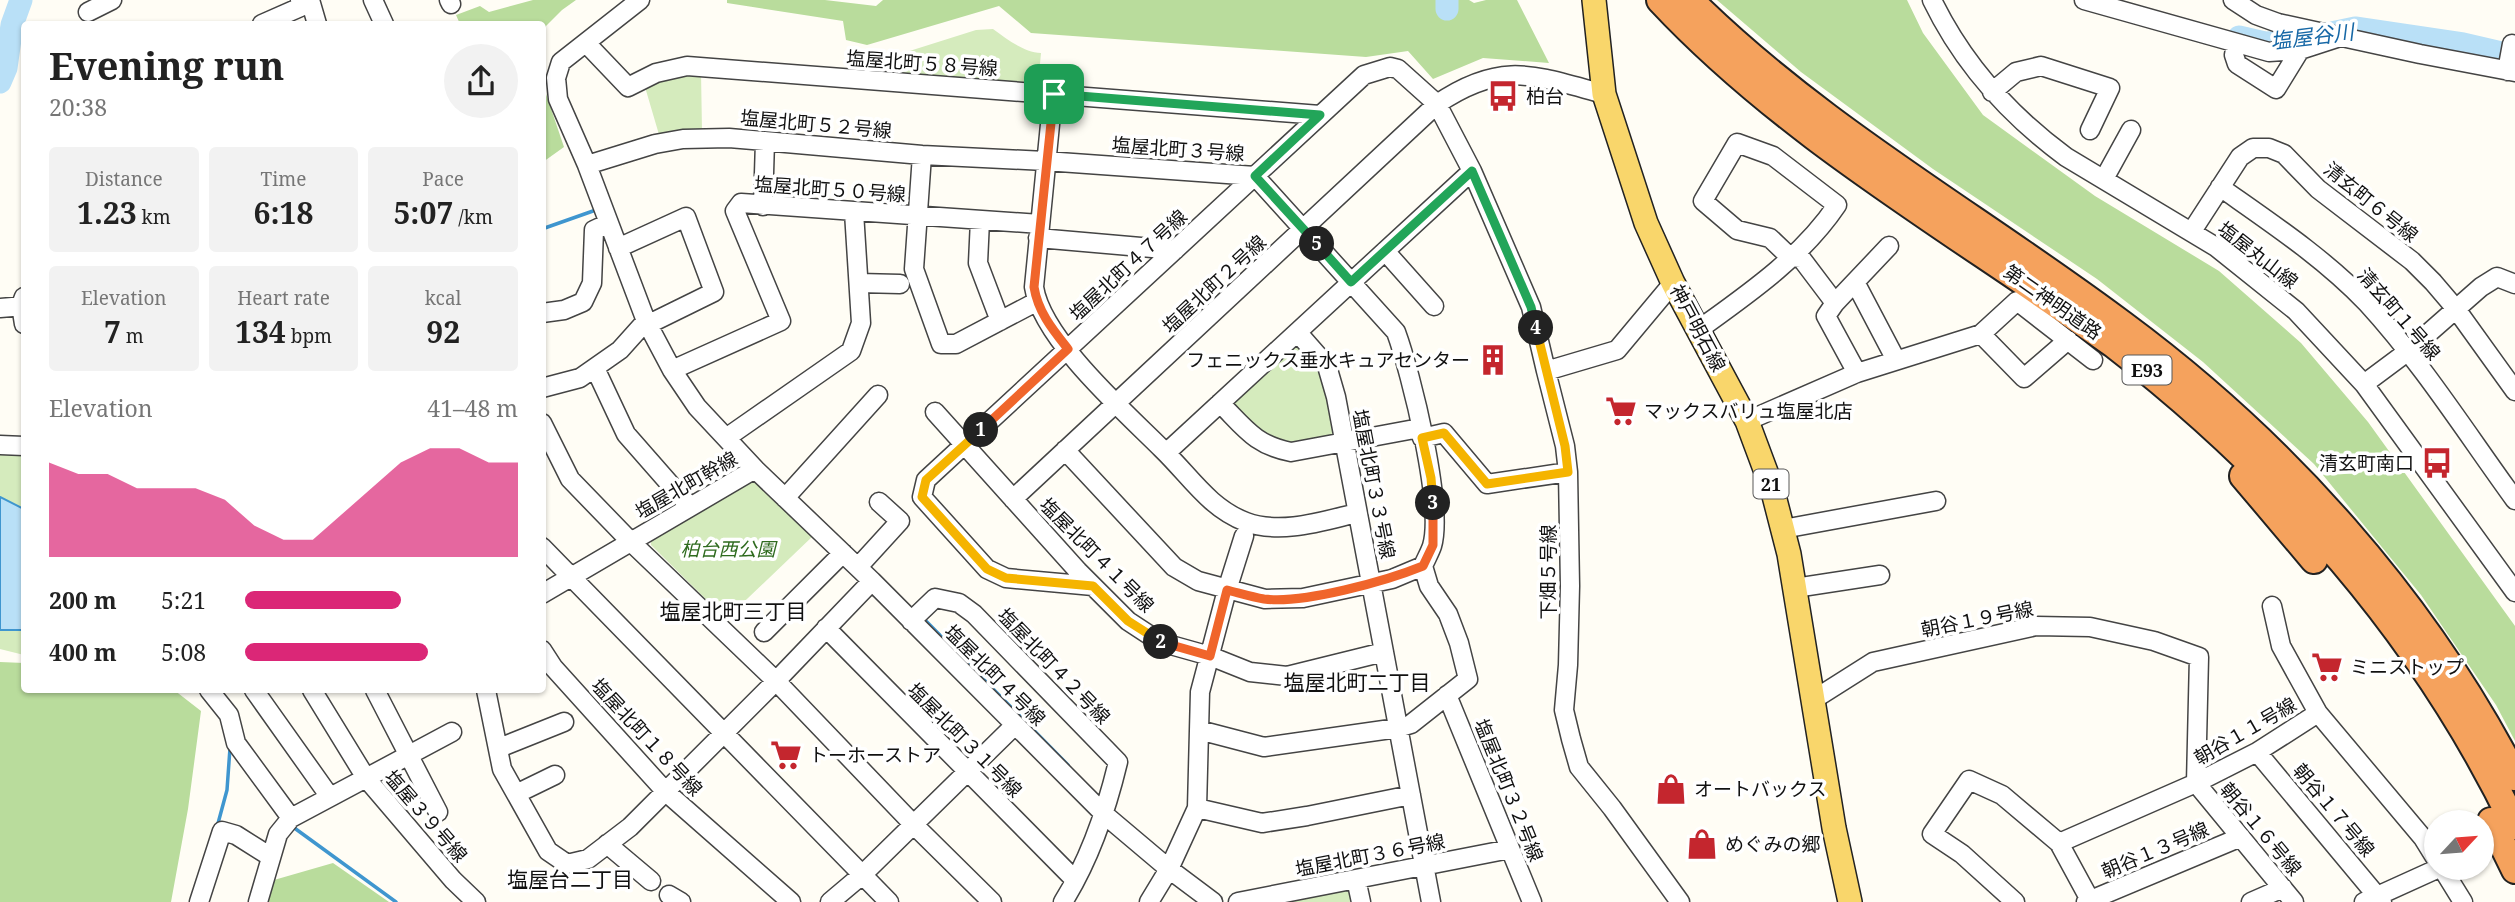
<!DOCTYPE html>
<html lang="en">
<head>
<meta charset="utf-8">
<style>
	body { margin:0; font-family:"Noto Serif","Noto Sans JP",serif; background:#f2f2f2; color:#222; height:100vh; display:flex; flex-direction:column; font-size:26px; white-space:nowrap }
	* { box-sizing:border-box; margin:0 }
	p { font-size:23px; color:#767676 }
	.icon { flex:none; width:38px; height:38px; fill:none; stroke:currentColor; stroke-width:2; stroke-linecap:round; stroke-linejoin:round }
	.map { position:relative; flex:1; overflow:hidden }
	.details { position:absolute; left:21px; top:21px; width:525px; height:672px; display:flex; flex-direction:column; background:#fff; border-radius:7px; box-shadow:0 2px 5px #0004 }
	.details>* { flex:none }
	.needle { width:46px; rotate:64deg }
	.buttons { position:absolute; left:2424px; top:810px; display:grid; gap:14px }
	.buttons a { display:grid; place-items:center; width:70px; height:70px; border-radius:50%; background:#fff; box-shadow:0 2px 5px #0004; font-size:35px }
	.pin { position:absolute; display:grid; place-items:center; width:60px; height:60px; color:#fff; margin:-30px; border-radius:14px; box-shadow:0 4px 10px #0006 }
	.km { position:absolute; width:35px; height:35px; margin:-18px; border-radius:50%; background:#222; color:#fff; font-size:19px; line-height:35px; text-align:center }
	.round { display:grid; place-items:center; flex:none; width:74px; height:74px; border-radius:37px; background:#f2f2f2 }
	.head { display:flex; align-items:center; justify-content:space-between; height:119px; padding:0 28px }
	h1 { font-size:38px; font-weight:700; line-height:52px }
	.stats { display:grid; grid-template-columns:repeat(3,1fr); gap:10px; height:119px; padding:7px 28px }
	.stats div { display:grid; align-content:center; border-radius:7px; background:#f2f2f2; text-align:center }
	.stats b { font-size:30px; font-weight:700 }
	.stats small { font-size:19px; font-weight:400 }
	.stats p { font-size:19px }
	.chart { height:196px; padding:14px 28px }
	.chart p { display:flex; justify-content:space-between }
	.chart svg { width:100%; height:126px; margin-top:7px; fill:#db2777; opacity:.7 }
	ul { padding:0 28px; list-style:none; font-size:23px }
	li { display:grid; grid-template-columns:112px 84px 1fr; align-items:center; height:52px }
	li i { height:18px; border-radius:9px; background:#db2777 }
	.map>svg:first-child { display:block }
</style>
</head>
<body>
<div class="map">
<svg width="2515" height="902" viewBox="0 0 2515 902">
	<rect width="100%" height="100%" fill="#fffdf5"/>
	<path fill="#d5ebbd" d="M993,29c14,10 30,23 48,24l-3,32 -140,-9 2,-22 76,-24z
		M701,72l1,59 -42,7 -15,-51 18,-9z
		M1294,344h8l19,25 15,65c-14,13 -44,10 -63,10l-41,-37v-8z
		M0,450h24v205l-24,-6z
		M749,480l8,1 57,54 -88,84 -75,-74v-9z
		M1346,887l6,4 2,11h-91z"/>
	<path fill="#b9dc9c" d="M533,0h43l-14,10 -17,17 -10,-6 -5,3h-70l-4,-9 24,-9 9,6z
		M727,0h98l51,6 7,-6h586l5,3 12,-3h31l32,63 -66,-5 -50,21 -25,-28 -42,6 -335,-24 -32,-27 -132,39 -21,-5 -3,-19 -116,-18z
		M1717,0h190l16,33 60,82 112,81 124,75 82,72 67,79 147,204v115l-19,-36 -75,-110 -107,-131 -111,-102 -106,-83 -164,-110 -132,-97z
		M543,74l3,20 18,53 -21,15z
		M0,662l24,1v27h150l27,21 -13,98 -17,93h-171z
		M333,863l56,39h-122l7,-22z"/>
	<path fill="#b9e0f7" stroke="#3f96cf" stroke-width="2" d="M0,497l24,12v121h-24z"/>
	<g fill="none" stroke-linecap="round" stroke-linejoin="round">
		<path stroke="#3f96cf" stroke-width="3.5" d="M542,229l51,-18
			M925,620l143,145
			M217,827l10,-37 3,-42
			M293,827l103,75"/>
		<path stroke="#b9e0f7" stroke-width="23" d="M1447,0v9
			M2239,37l26,6 23,-1 67,-14 108,16 52,12
			M0,82l6,-14 6,-43 9,-25"/>
		<defs>
			<path id="minor" d="M310,0l7,24
				M373,0l11,24
				M449,0l2,4
				M1932,0c31,64 77,115 134,157l150,90 80,64 68,73 151,208
				M2084,0l185,52 31,-2 40,-13
				M2233,0l23,15 22,8 142,31 95,18
				M88,12l24,-12
				M262,24l41,-18 -3,-6
				M586,43l42,44 28,-14 31,-7 633,49
				M2236,44l-2,11 3,9 39,25 24,-39
				M2507,71l5,-27
				M1992,92l24,-20 25,-6 69,22 -20,42
				M1053,94l-19,193c8,52 91,125 128,162 28,27 47,59 84,73 35,13 77,-1 111,-9
				M922,155l-8,114 27,75h15l80,-42
				M587,165l68,-21 28,-5 46,-1 193,17 123,6 210,15 141,156c15,41 48,174 36,214 -2,6 -6,13 -9,20l-31,13 -89,19 -38,1 -67,-18 -24,-14 -109,-117
				M1472,171l59,136 15,64
				M2104,179l27,-49
				M2220,187c51,36 104,71 147,116 55,60 100,131 148,197
				M763,206l2,-65
				M980,220l-2,43 22,58
				M2192,231l48,-74 13,-9h16l15,6 34,35 94,72 21,21 23,27 59,82
				M1038,238l137,12
				M1385,251l49,55
				M1855,282l41,78
				M859,283l41,1
				M1673,283l-56,67 -71,21 19,75 3,26 2,114 -2,79 -4,45 7,29 8,28 33,41 68,94
				M24,297l-3,8 3,19
				M1835,303l54,-57
				M0,308l24,-2
				M542,313l22,-3 19,-8 9,-19 2,-53 15,-7
				M1698,330c50,-36 104,-73 139,-125l-64,-49 -36,-13 -34,58 34,29 33,8 20,19 11,1 34,45 -9,13 31,57
				M1298,333l29,33 9,31 95,505
				M1981,334l43,44 44,-38
				M595,368l31,66 64,73
				M672,370l109,-49 -46,-110 6,-8 299,21
				M2364,384l43,-32 74,-65 16,-10 18,7
				M542,388l38,-10 40,-28 26,-29h9l59,-29 -28,-75 -68,31
				M1220,403c25,25 35,42 71,49l129,-24
				M935,412l143,159 50,50 32,21 50,14 40,16 37,4 97,-24
				M1747,421l110,-48 124,-39 36,-33 76,59
				M542,423l28,56 61,63 145,139 137,143 79,78
				M726,438l125,-87 10,-28 -7,-111
				M1422,438l22,-5 43,51 81,-12
				M0,445l24,1
				M755,469l117,112 233,234 64,54 44,33
				M785,498l93,-103
				M1013,499l424,-395c65,-44 96,-29 167,-10
				M1783,529l153,-28
				M542,547l347,355
				M858,567l42,-46 -21,-19
				M1093,586l-87,-8 -19,-9 -65,-72 4,-17 438,-405 26,-8 8,2 39,35 35,67 -306,282
				M1795,588l85,-13
				M542,594l213,-125 -58,-62 -25,-37 -26,-49 -59,-156 -29,-66 -2,-21 5,-16 79,-62
				M2272,606l9,40 37,67
				M911,621l24,-23 24,5 15,11 144,148c-12,50 -28,97 -55,140
				M826,628l249,252
				M764,632l79,-79
				M542,650l11,17 113,125 125,110
				M209,690l20,25 7,28 55,75 75,-40 87,102 23,22
				M254,690l76,107
				M312,690l54,88 86,-46
				M375,690l63,122
				M486,690l16,79 46,82 19,13 21,-5 42,-32 146,-146 96,-100
				M1447,695l85,207
				M1813,700l60,-38 163,-36 54,1 64,14 45,16 -3,126 98,119
				M1199,730l65,17 134,-19 13,-4 57,-45 -9,-36 -11,-29 -19,-28 -6,-20
				M499,748l65,-26
				M2257,752l125,150
				M516,794l39,-19
				M1197,808l65,15 45,-7 104,-21
				M2059,843l137,-60 61,-31 61,-39 105,125 13,21
				M607,844l44,37
				M2442,868l21,34
				M1356,879l5,23
				M669,895l12,7
				M199,902l23,-71 14,4 35,22
				M258,902l20,-68 13,-16
				M830,902l32,-27 153,-150
				M1149,902l20,-33 28,-61 3,-116 27,-102 17,-54
				M1238,902l272,-53
				M2015,902l-53,-48 -30,-20 37,-54 33,15 57,48 31,57
				M2086,902l155,-65
				M2251,902l32,-14
				M2364,902l75,-34"/>
			<path id="major" d="M1594,0l10,94 42,129 27,60 74,138 25,67 17,66 45,274 16,74"/>
			<path id="highway" d="M1660,0c130,139 299,233 453,344 167,129 310,290 402,482
				M1690,0c129,128 288,216 432,324 161,119 301,275 393,453
				M2243,476l71,84
				M2491,821l24,49"/>
		</defs>
		<use href="#minor" stroke="#444" stroke-width="21"/>
		<use href="#major" stroke="#222" stroke-width="26"/>
		<use href="#highway" stroke="#222" stroke-width="30"/>
		<use href="#minor" stroke="#fff" stroke-width="18"/>
		<use href="#major" stroke="#f9d66b" stroke-width="23"/>
		<use href="#highway" stroke="#f5a25d" stroke-width="26"/>
	</g>
	<g fill="none" stroke-linecap="round" stroke-linejoin="round">
		<defs>
			<path id="split-1" d="M981,430l87,-81c-15,-19 -30,-37 -34,-62l20,-193"/>
			<path id="split-2" d="M981,430l-55,50 -4,17 65,72 19,9 87,8 35,35 33,21"/>
			<path id="split-3" d="M1161,642l49,14 17,-66c12,3 25,7 37,9 40,5 122,-18 159,-33l10,-21v-42"/>
			<path id="split-4" d="M1433,503l-2,-25 -9,-40 22,-5 43,51 81,-12 -3,-26 -29,-118"/>
			<path id="split-5" d="M1317,244l34,38 121,-111 59,136 5,21"/>
			<path id="split-6" d="M1054,94l266,21 -65,61 62,68"/>
		</defs>
		<use href="#split-1" stroke="#fff" stroke-width="14"/>
		<use href="#split-2" stroke="#fff" stroke-width="14"/>
		<use href="#split-3" stroke="#fff" stroke-width="14"/>
		<use href="#split-4" stroke="#fff" stroke-width="14"/>
		<use href="#split-5" stroke="#fff" stroke-width="14"/>
		<use href="#split-6" stroke="#fff" stroke-width="14"/>
		<use href="#split-1" stroke="#f0652b" stroke-width="9"/>
		<use href="#split-2" stroke="#f5b400" stroke-width="9"/>
		<use href="#split-3" stroke="#f0652b" stroke-width="9"/>
		<use href="#split-4" stroke="#f5b400" stroke-width="9"/>
		<use href="#split-5" stroke="#22a559" stroke-width="9"/>
		<use href="#split-6" stroke="#22a559" stroke-width="9"/>
	</g>
	<defs>
		<symbol id="bus-bare" viewBox="-9 -9 18 18"><path d="M-5-6H5V4H4V6H2V4H-2V6H-4V4H-5ZM-3.5-4V0h7V-4ZM-3.5 1.2v1.5H-2V1.2ZM2 1.2v1.5H3.5V1.2Z" fill="#c4262e" stroke="#fff" stroke-width="2.5" paint-order="stroke"/></symbol>
		<symbol id="building-bare" viewBox="-9 -9 18 18"><path d="M-4-6H4V6H1V3H-1V6H-4ZM-2.5-4.3h1.7v1.8h-1.7ZM.8-4.3h1.7v1.8H.8ZM-2.5-1h1.7V.8h-1.7ZM.8-1h1.7V.8H.8Z" fill="#c4262e" stroke="#fff" stroke-width="2.5" paint-order="stroke"/></symbol>
		<symbol id="supermarket-bare" viewBox="-9 -9 18 18"><path d="M-6-5.5h2.5l.6 2H6L4.5 2H-2.5L-4.4-4H-6ZM-1.5 3.2a1.3 1.3 0 1 0 .1 0ZM3 3.2a1.3 1.3 0 1 0 .1 0Z" fill="#c4262e" stroke="#fff" stroke-width="2.5" paint-order="stroke"/></symbol>
		<symbol id="shop-bare" viewBox="-9 -9 18 18"><path d="M-5-2.5h2.3a2.7 3.5 0 0 1 5.4 0H5L5.5 6h-11ZM-1.5-2.5h3a1.5 2.3 0 0 0-3 0Z" fill="#c4262e" stroke="#fff" stroke-width="2.5" paint-order="stroke"/></symbol>
	</defs>
	<g fill-rule="evenodd">
		<use href="#bus-bare" x="1481" y="74" width="44" height="44"/>
		<use href="#building-bare" x="1471" y="338" width="44" height="44"/>
		<use href="#supermarket-bare" x="1599" y="389" width="44" height="44"/>
		<use href="#bus-bare" x="2415" y="441" width="44" height="44"/>
		<use href="#supermarket-bare" x="2305" y="645" width="44" height="44"/>
		<use href="#supermarket-bare" x="764" y="733" width="44" height="44"/>
		<use href="#shop-bare" x="1649" y="767" width="44" height="44"/>
		<use href="#shop-bare" x="1680" y="822" width="44" height="44"/>
	</g>
	<g text-anchor="middle" dominant-baseline="central" stroke-width="7" stroke-linejoin="round" paint-order="stroke">
		<g fill="#fff" stroke="#585858" stroke-width="2">
			<rect x="2122.5" y="355.5" width="49" height="29" rx="5"/>
			<rect x="1753.5" y="469.5" width="35" height="29" rx="5"/>
		</g>
		<g font-size="18" font-weight="bold" fill="#111">
			<text x="2147" y="370">E93</text>
			<text x="1771" y="484">21</text>
		</g>
		<g font-size="19" fill="#111" stroke="#fff">
			<text transform="translate(922 63) rotate(4)">塩屋北町５８号線</text>
			<text transform="translate(816 124) rotate(5)">塩屋北町５２号線</text>
			<text transform="translate(1178 149) rotate(4)">塩屋北町３号線</text>
			<text transform="translate(830 189) rotate(4)">塩屋北町５０号線</text>
			<text transform="translate(2371 202) rotate(39)">清玄町６号線</text>
			<text transform="translate(2258 255) rotate(38)">塩屋丸山線</text>
			<text transform="translate(1128 265) rotate(-43)">塩屋北町４７号線</text>
			<text transform="translate(1214 284) rotate(-43)">塩屋北町２号線</text>
			<text transform="translate(2053 302) rotate(35)">第二神明道路</text>
			<text transform="translate(2399 314) rotate(49)">清玄町１号線</text>
			<text transform="translate(1698 328) rotate(62)">神戸明石線</text>
			<text transform="translate(1374 484) rotate(79)">塩屋北町３３号線</text>
			<text transform="translate(686 485) rotate(-30)">塩屋北町幹線</text>
			<text transform="translate(1097 555) rotate(45)">塩屋北町４１号線</text>
			<text transform="translate(1548 572) rotate(-90)">下畑５号線</text>
			<text transform="translate(1977 619) rotate(-11)">朝谷１９号線</text>
			<text transform="translate(1054 666) rotate(46)">塩屋北町４２号線</text>
			<text transform="translate(995 675) rotate(45)">塩屋北町４号線</text>
			<text transform="translate(2245 731) rotate(-30)">朝谷１１号線</text>
			<text transform="translate(647 737) rotate(47)">塩屋北町１８号線</text>
			<text transform="translate(965 740) rotate(45)">塩屋北町３１号線</text>
			<text transform="translate(1509 790) rotate(68)">塩屋北町３２号線</text>
			<text transform="translate(2334 810) rotate(50)">朝谷１７号線</text>
			<text transform="translate(426 816) rotate(49)">塩屋３９号線</text>
			<text transform="translate(2261 829) rotate(50)">朝谷１６号線</text>
			<text transform="translate(2155 850) rotate(-23)">朝谷１３号線</text>
			<text transform="translate(1370 855) rotate(-11)">塩屋北町３６号線</text>
		</g>
		<g font-size="19" fill="#111" stroke="#fff" text-anchor="start">
			<text x="1526" y="96">柏台</text>
			<text x="1470" y="360" text-anchor="end">フェニックス垂水キュアセンター</text>
			<text x="1644" y="411">マックスバリュ塩屋北店</text>
			<text x="2414" y="463" text-anchor="end">清玄町南口</text>
			<text x="2350" y="667">ミニストップ</text>
			<text x="809" y="755">トーホーストア</text>
			<text x="1694" y="789">オートバックス</text>
			<text x="1725" y="844">めぐみの郷</text>
		</g>
		<g font-size="19" font-style="italic" fill="#2f6b1f" stroke="#fff">
			<text x="728" y="549">柏台西公園</text>
		</g>
		<g font-size="21" font-style="italic" fill="#1768a6" stroke="#fff">
			<text transform="translate(2312 36) rotate(-7)">塩屋谷川</text>
		</g>
		<g font-size="21" fill="#111" stroke="#fff">
			<text x="733" y="611">塩屋北町三丁目</text>
			<text x="1357" y="682">塩屋北町二丁目</text>
			<text x="570" y="879">塩屋台二丁目</text>
		</g>
	</g>
</svg>
<div class="buttons">
<a><svg class="needle" viewBox="-14 -14 28 28"><path d="M0-13l5 13h-10z" fill="#e53935"/><path d="M0 13l5-13h-10z" fill="#767676"/></svg></a>
</div>
<div class="pin" style="left:1054px;top:94px;background:#1e9e55"><svg class="icon" aria-label="arrive" viewBox="0 0 24 24"><path d="M6 21V4h12l-3 4 3 4H6"/></svg></div>
<b class="km" style="left:981px;top:430px">1</b>
<b class="km" style="left:1161px;top:642px">2</b>
<b class="km" style="left:1433px;top:503px">3</b>
<b class="km" style="left:1536px;top:328px">4</b>
<b class="km" style="left:1317px;top:244px">5</b>
<section class="details">
<div class="head"><div><h1>Evening run</h1><p>20:38</p></div><a class="round"><svg class="icon" aria-label="share" viewBox="0 0 24 24"><path d="M12 15V3M7 8l5-5 5 5M5 13v7h14v-7"/></svg></a></div>
<div class="stats">
<div><p>Distance</p><b>1.23<small> km</small></b></div>
<div><p>Time</p><b>6:18</b></div>
<div><p>Pace</p><b>5:07<small> /km</small></b></div>
</div>
<div class="stats">
<div><p>Elevation</p><b>7<small> m</small></b></div>
<div><p>Heart rate</p><b>134<small> bpm</small></b></div>
<div><p>kcal</p><b>92</b></div>
</div>
<div class="chart"><p><span>Elevation</span>41–48 m</p>
<svg viewBox="0 0 160 44" preserveAspectRatio="none"><path d="M0 44V11L10 15L20 15L30 20L40 20L50 20L60 24L70 33L80 38L90 38L100 29L110 20L120 11L130 6L140 6L150 11L160 11V44z"/></svg>
</div>
<ul>
<li><b>200 m</b>5:21<i style="width:57%"></i></li>
<li><b>400 m</b>5:08<i style="width:67%"></i></li>
</ul>
</section>
</div>
</body>
</html>
